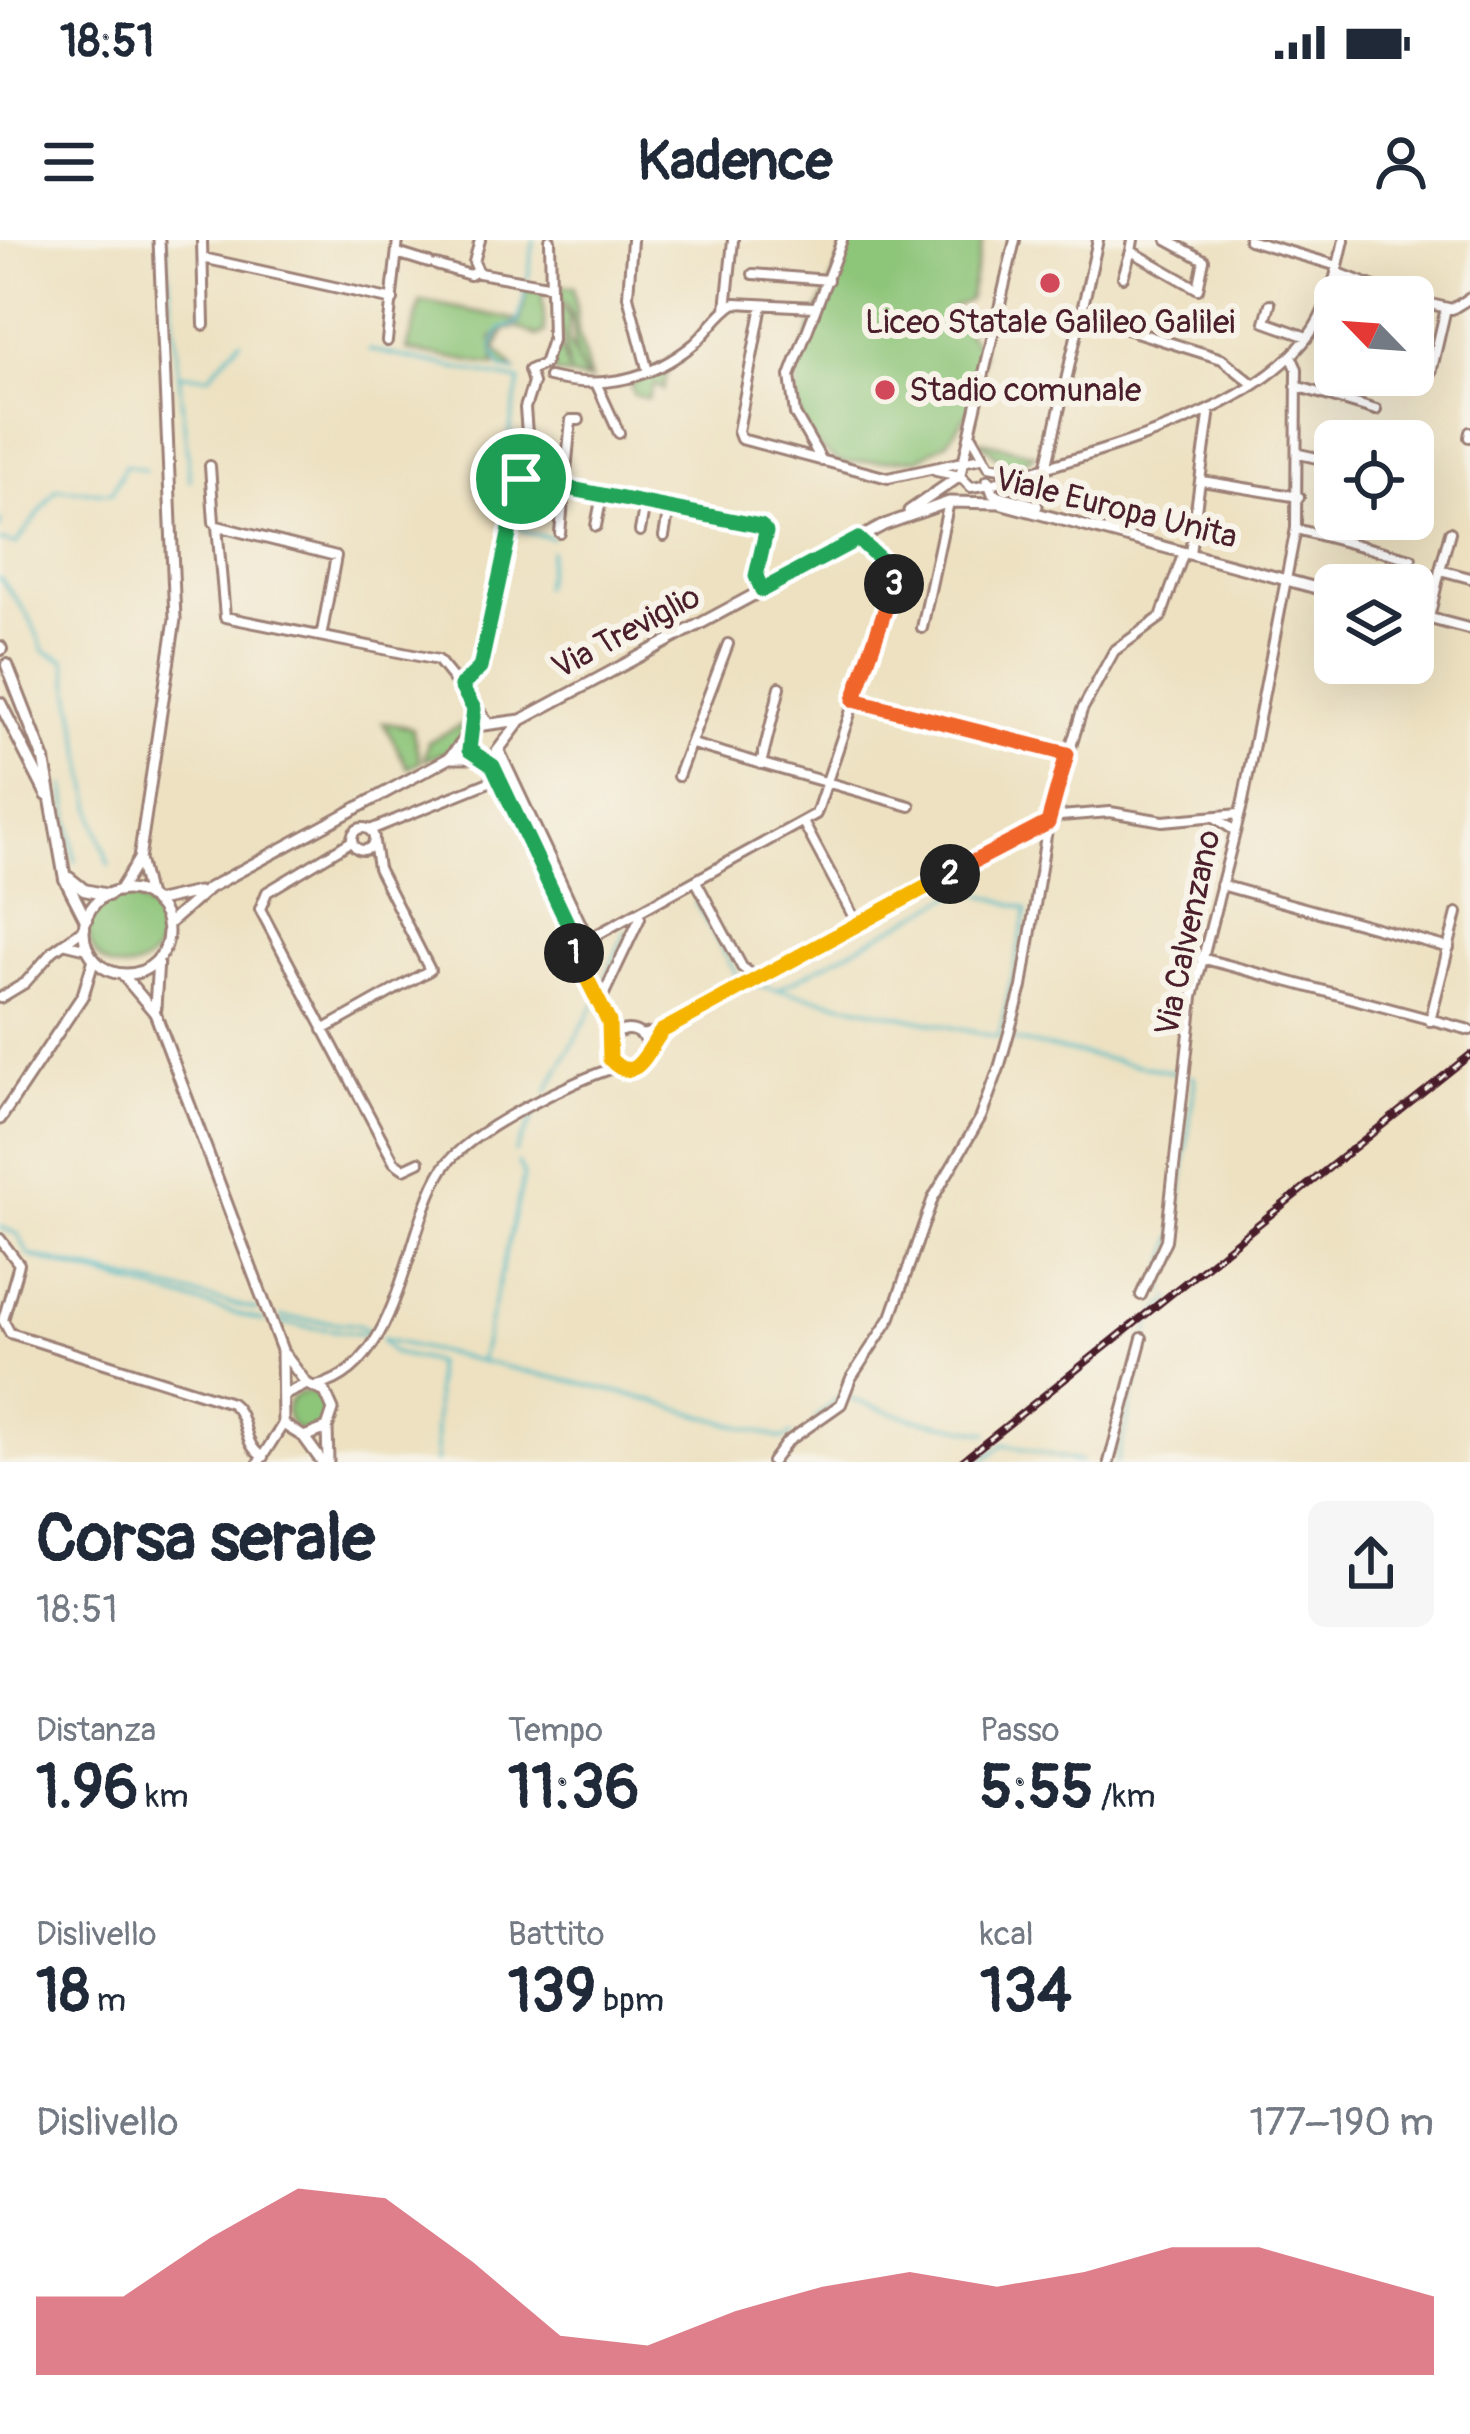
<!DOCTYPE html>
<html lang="it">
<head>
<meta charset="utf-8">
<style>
	body { margin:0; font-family:Pangolin,sans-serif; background:#f6f6f7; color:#1f2937; height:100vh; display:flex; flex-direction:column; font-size:45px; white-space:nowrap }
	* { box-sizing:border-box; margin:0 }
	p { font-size:39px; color:#747a83 }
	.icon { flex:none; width:66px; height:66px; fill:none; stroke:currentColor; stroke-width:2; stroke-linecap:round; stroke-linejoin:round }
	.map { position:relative; height:1222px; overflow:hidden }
	.drawer { display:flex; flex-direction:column; background:#fff; flex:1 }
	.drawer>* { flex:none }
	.needle { width:78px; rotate:295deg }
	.fabs { position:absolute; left:1314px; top:36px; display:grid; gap:24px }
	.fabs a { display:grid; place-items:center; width:120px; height:120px; border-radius:18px; background:#fff; box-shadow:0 12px 48px #0002; font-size:60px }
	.pin { position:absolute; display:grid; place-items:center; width:102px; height:102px; color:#fff; margin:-51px; border:6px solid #fff; border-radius:50%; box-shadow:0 3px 12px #0007 }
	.km { position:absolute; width:60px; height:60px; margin:-30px; border-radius:50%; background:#222; color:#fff; font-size:33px; line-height:60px; text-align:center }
	.round { display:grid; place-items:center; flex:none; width:126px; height:126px; border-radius:18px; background:#f6f6f7 }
	.overview { display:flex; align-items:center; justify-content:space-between; height:204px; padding:0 36px }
	h1 { font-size:66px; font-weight:700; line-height:90px }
	.metrics { display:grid; grid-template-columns:repeat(3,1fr); gap:18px; height:204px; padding:12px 36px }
	.metrics div { display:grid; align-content:center }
	.metrics b { font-size:60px; font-weight:700 }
	.metrics small { font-size:33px; font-weight:400 }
	.metrics p { font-size:33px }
	.chart { height:336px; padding:24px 36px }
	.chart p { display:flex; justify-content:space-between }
	.chart svg { width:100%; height:216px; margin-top:12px; fill:#d1495b; opacity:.7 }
	.status { display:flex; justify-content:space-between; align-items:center; height:84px; padding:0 60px; background:#fff; direction:ltr }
	.status svg { height:33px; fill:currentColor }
	header { display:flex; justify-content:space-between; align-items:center; height:156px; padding:0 36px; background:#fff; font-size:54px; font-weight:700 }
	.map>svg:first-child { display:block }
</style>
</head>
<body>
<div class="status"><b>18:51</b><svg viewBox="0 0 49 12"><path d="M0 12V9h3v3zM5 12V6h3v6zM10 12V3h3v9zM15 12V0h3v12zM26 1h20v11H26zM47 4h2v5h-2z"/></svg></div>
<header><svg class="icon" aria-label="menu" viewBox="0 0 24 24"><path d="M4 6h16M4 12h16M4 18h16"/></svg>Kadence<svg class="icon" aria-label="person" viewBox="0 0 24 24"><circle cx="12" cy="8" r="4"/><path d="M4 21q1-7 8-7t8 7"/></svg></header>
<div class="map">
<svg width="1470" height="1222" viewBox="0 0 1470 1222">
	<rect width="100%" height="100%" fill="#f7f3e8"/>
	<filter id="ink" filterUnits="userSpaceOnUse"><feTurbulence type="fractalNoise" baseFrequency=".00833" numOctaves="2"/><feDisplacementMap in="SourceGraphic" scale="24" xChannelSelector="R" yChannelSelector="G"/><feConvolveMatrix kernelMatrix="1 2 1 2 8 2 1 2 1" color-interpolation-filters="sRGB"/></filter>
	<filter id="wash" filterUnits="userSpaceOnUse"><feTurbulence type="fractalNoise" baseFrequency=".004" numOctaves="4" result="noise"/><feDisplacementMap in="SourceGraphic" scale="48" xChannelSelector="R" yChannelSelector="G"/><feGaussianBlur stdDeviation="2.7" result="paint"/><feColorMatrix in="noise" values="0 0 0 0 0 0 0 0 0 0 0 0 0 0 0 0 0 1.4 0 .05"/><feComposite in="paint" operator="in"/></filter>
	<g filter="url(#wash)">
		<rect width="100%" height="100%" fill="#ede1c1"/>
		<path fill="#8dc579" stroke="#6c7252" stroke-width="3" d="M848,0h135l-14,60 -18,8 -3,12 14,6 21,27 -13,57 -23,32 -29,17 -76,4c-94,-50 -17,-154 6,-223z
			M554,46h20l4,46 13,48c-27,-23 -11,-49 -22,-71 -5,-10 -13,-11 -15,-23z
			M527,47l15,5 3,40 -8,4 -20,-9 -12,3 -9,20 19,19 -13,-2 -8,-10c-1,-21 8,-27 26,-34z
			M554,56l15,19 -1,25 18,40 -30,-7 -6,-13 8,-18 12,32z
			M421,61l97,19 -26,18 3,28 -88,-16z
			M668,127l-5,23 -9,-6 -6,15 -14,-4 -4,-10z
			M978,200l57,14 -12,9 -17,1z
			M383,482l29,6 8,34 -12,6z
			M467,482l-14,27 -29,11 4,-18z
			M89 693a36 36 0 1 1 72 0a36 36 0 1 1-72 0Z
			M287 1172a20 20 0 1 1 40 0a20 20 0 1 1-40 0Z"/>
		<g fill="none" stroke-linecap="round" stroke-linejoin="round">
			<path stroke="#4bb9c5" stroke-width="3" d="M165,0l25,241
				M528,38l6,-38
				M493,106l7,-16 18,-7 8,-36
				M369,110l151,31 -11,52 13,6
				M493,110l8,18 15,3
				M182,135l27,1 32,-36
				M534,204l-16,80 6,8 28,6
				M0,280v8
				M0,301l16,3 41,-55 55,4 13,-28 20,5
				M0,338l30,40 14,33 21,9 30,161 14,44
				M543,348l8,-37
				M65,546l10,75
				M695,662l46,80
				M755,745l242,52
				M777,750l188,-101 62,20 -28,128
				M598,756l28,-66
				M1012,800l164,33
				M547,851l47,-86
				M515,912l23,-44
				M0,987l18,7 11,21 228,55
				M31,1016l232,65
				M1165,1051l-4,-8 16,-58 18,-147 -4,-2
				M281,1077l77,8 18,9
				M281,1083l86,12
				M382,1099l249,56 152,44 9,-5
				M383,1101l10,12 42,9 1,100
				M481,1118l43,-182 -6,-13
				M849,1159l64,20 75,14
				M815,1178l23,-20
				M981,1222l23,-18 77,18
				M1117,1222l34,-141 20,-23"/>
		</g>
	</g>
	<g filter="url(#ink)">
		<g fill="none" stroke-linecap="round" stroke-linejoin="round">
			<defs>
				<path id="minor" d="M202,0l2,85
					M480,0l-6,22 5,11 68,12
					M632,0l-4,56 20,76
					M1133,0l-2,11 67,38 6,-29 -37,-20
					M1249,0l89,26
					M397,13l32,10
					M203,18l190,42
					M436,25l34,10 7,-4
					M1336,32l64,25
					M753,34l75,6
					M1123,37l8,-26
					M1413,60l39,9 18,-11
					M1270,64l-5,18 42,15
					M762,65l-24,126 3,8 147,39 93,-20
					M726,69l7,-69
					M1120,87l102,32 32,26
					M387,101l11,-101
					M544,124l8,-24 -2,-100
					M1431,133l15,-65
					M549,137c54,13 101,3 145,-33 15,-13 24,-31 41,-41l79,4
					M533,143l-4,-13 15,-6
					M597,145l22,48
					M1296,146l80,24
					M972,196l17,30 27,5
					M1469,197l1,-5
					M1299,214l36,8
					M822,221l-27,-47 -5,-38 52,-136
					M1047,224l51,-224
					M210,226l4,56
					M936,231l24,5 11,11 21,-3c97,-32 265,-67 322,-156 17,-27 23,-58 30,-88
					M960,236l55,-236
					M521,239l240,47 4,8 -9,42 6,14
					M1202,241l97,16
					M1413,246l6,2
					M596,286l6,-31
					M1296,289l115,30
					M640,291l5,-28
					M560,293l11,-113h8
					M664,296l5,-28
					M1190,313l20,-144
					M1440,330l10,-38
					M1429,378l11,-48 30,8
					M922,388l27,-126
					M322,392l14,-76 -119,-30 8,91 213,43 51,63
					M461,446l20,-22 47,-218 -3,-38 8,-25
					M854,460l213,54
					M692,504l218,62
					M500,512l87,185
					M488,519l86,183
					M761,524l19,-77
					M678,536l50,-132
					M1216,578l19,13
					M804,584l55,103
					M352 599a11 11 0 1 1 22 0a11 11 0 1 1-22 0Z
					M370,590l129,-52
					M352,601l-85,51 -7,17 134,253 10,7 15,-7
					M697,643l45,84 13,10
					M1221,645l228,63
					M572 708a12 12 0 1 1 24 0a12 12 0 1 1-24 0Z
					M591,698l225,-124 78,-231 -2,-13 -34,-31
					M67,704l21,5
					M1201,718l269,72
					M578,719l34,77
					M0,758l25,-15 28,-32 32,-23
					M602,758l38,-80
					M1430,781l27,-108
					M608 810a20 20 0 1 1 40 0a20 20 0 1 1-40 0Z
					M323,790l107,-60 -52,-102 -4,-26
					M641,795l21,-4 95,-53 14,-2 289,-160 50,-4 53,9 76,-7
					M0,999l19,25 -16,56 7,13 221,70c19,15 10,41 32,54
					M1141,1055l25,-55 27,-243 50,-196 53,-273 1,-159 -6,-13
					M317,1146c84,-19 88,-157 126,-217 23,-37 132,-90 174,-102
					M259,1222l24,-38
					M772,1222l15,-20 54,-38 10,-26 40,-61 42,-119 48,-81 18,-49 23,-81 26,-164 34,-113 32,-59 47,-34 23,-65
					M1109,1222l33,-124"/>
				<path id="major" d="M988,240l5,14 44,12
					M909,271l51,-35
					M1413,374l57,15
					M451,518h41l29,-38
					M84 692a42 42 0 1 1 84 0a42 42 0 1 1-84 0Z
					M119,651l20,-32
					M148,657l-9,-38 36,-240 -16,-379
					M154,662l44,-10
					M167,685l42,-37 240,-130 27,-32 45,-6 363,-195 65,-23 50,1 336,90
					M122,734l33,39 127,337 1,74 21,13 23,-9 6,-18 -8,-18 -18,-8 -21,10
					M155,768l3,-49
					M0,879l83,-124 11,-36
					M285,1115l22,29
					M327,1188l1,34
					M304,1197l18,25"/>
				<path id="highway" d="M0,407l1,2
					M7,425l37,95 21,119 21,41
					M0,463l47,92
					M69,638l15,12 24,5"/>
			</defs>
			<use href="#minor" stroke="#9c8076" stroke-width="14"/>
			<use href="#major" stroke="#9c8076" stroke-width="15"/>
			<use href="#highway" stroke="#9c8076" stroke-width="16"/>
			<use href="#minor" stroke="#fff" stroke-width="8"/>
			<use href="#major" stroke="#fff" stroke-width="9"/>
			<use href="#highway" stroke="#fff" stroke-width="10"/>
			<defs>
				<path id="rail" d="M961,1222l509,-407"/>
			</defs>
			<use href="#rail" stroke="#4a1f2b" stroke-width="8"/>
			<use href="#rail" stroke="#f7f3e8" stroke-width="3" stroke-dasharray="9" stroke-linecap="butt"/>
		</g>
	</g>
	<g fill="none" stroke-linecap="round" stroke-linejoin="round" filter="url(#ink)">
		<defs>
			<path id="split-1" d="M521,239l-41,189 -19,18 13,23 -5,41 24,16 78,165 3,22"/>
			<path id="split-2" d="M574,713l35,69 1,37c26,29 37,-9 52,-28l288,-157"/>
			<path id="split-3" d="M894,344l-40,116 213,54 -19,69 -98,51"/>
			<path id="split-4" d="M521,239l240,47 5,6 -10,44 6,14 96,-51 34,31 2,14"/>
		</defs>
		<use href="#split-1" stroke="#fff" stroke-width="24"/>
		<use href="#split-2" stroke="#fff" stroke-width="24"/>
		<use href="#split-3" stroke="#fff" stroke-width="24"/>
		<use href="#split-4" stroke="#fff" stroke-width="24"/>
		<use href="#split-1" stroke="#22a559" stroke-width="15"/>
		<use href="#split-2" stroke="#f5b400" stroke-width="15"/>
		<use href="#split-3" stroke="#f0652b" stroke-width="15"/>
		<use href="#split-4" stroke="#22a559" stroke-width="15"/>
	</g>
	<g fill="#d1495b" stroke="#f7f3e8" stroke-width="4.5">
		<circle cx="1050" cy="43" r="12"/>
		<circle cx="885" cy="150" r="12"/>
	</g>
	<g text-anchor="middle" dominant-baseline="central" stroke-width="12" stroke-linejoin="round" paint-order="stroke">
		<g font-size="33" fill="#4a1f2b" stroke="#f7f3e8">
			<text x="1050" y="82">Liceo Statale Galileo Galilei</text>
			<text x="909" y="150" text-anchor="start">Stadio comunale</text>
		</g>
		<g font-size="33" fill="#4a1f2b" stroke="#f7f3e8">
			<text transform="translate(1116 268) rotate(14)">Viale Europa Unita</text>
			<text transform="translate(626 392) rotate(-28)">Via Treviglio</text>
			<text transform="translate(1188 693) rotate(-78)">Via Calvenzano</text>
		</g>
	</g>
</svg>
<div class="fabs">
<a><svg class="needle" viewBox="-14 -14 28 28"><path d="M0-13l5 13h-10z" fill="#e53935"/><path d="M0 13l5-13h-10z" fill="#747a83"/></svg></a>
<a><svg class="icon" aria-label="locate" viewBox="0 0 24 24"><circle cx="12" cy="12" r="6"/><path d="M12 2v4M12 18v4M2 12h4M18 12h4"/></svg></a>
<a><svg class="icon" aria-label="layers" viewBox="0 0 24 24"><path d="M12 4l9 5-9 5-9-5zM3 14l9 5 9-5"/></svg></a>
</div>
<div class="pin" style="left:521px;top:239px;background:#1e9e55"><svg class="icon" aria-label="arrive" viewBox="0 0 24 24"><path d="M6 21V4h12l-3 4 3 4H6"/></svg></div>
<b class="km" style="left:574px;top:713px">1</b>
<b class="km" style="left:950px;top:634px">2</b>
<b class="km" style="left:894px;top:344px">3</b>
</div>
<section class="drawer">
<div class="overview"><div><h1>Corsa serale</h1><p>18:51</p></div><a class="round"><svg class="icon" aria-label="share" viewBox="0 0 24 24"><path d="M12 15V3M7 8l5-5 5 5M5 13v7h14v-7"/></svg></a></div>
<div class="metrics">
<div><p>Distanza</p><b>1.96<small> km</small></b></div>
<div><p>Tempo</p><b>11:36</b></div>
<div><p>Passo</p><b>5:55<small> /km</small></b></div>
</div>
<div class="metrics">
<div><p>Dislivello</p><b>18<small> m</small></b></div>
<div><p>Battito</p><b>139<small> bpm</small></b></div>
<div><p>kcal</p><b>134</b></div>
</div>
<div class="chart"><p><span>Dislivello</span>177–190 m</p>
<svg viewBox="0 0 160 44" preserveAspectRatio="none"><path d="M0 44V28L10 28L20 16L30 6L40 8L50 21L60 36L70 38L80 31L90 26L100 23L110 26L120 23L130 18L140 18L150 23L160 28V44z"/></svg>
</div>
</section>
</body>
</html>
